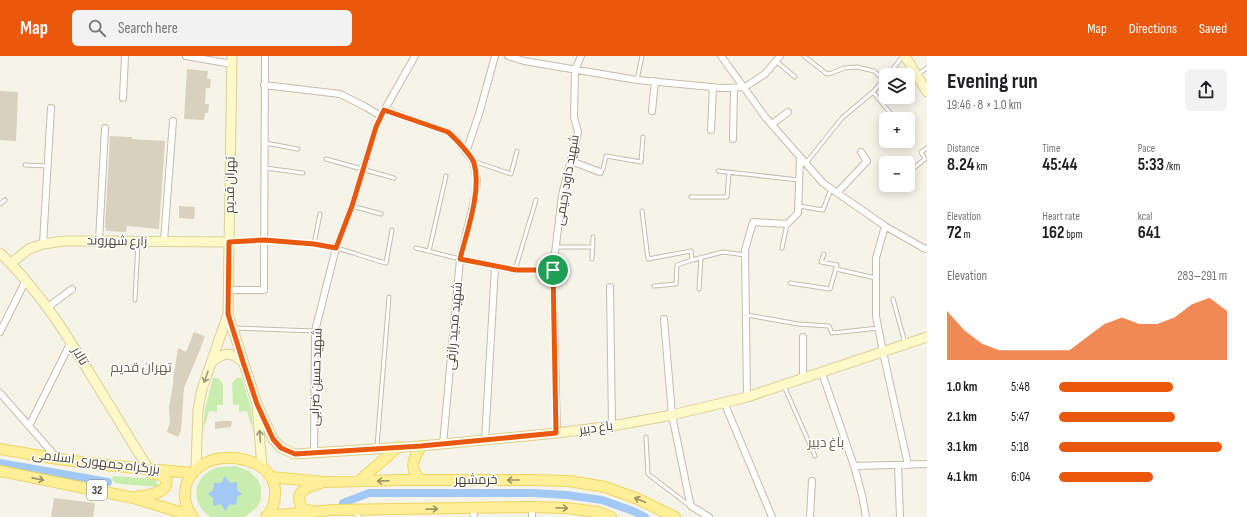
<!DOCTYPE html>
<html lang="en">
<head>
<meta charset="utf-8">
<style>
	body { margin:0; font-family:"Sofia Sans Condensed",Cairo,sans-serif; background:#f2f2f2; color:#202124; height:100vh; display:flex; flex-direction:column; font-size:15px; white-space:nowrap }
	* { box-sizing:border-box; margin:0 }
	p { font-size:13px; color:#757577 }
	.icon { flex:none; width:22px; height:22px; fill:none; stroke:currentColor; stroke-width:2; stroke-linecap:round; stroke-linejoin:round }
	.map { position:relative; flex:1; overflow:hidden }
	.drawer { display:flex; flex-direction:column; background:#fff; width:320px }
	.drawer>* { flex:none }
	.controls { position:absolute; left:879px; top:12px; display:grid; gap:8px }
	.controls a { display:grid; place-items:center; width:36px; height:36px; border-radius:6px; background:#fff; box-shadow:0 2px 10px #0003; font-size:20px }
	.pin { position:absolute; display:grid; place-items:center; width:34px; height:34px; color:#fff; margin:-17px; border:2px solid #fff; border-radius:50%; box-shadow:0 1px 4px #0007 }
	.round { display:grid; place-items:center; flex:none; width:42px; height:42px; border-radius:6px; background:#f2f2f2 }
	.summary { display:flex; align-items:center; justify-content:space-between; height:68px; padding:0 20px }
	h1 { font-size:22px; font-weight:700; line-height:30px }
	.stats { display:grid; grid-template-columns:repeat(3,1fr); gap:6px; height:68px; padding:4px 20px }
	.stats div { display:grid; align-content:center }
	.stats b { font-size:17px; font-weight:700 }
	.stats small { font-size:11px; font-weight:400 }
	.stats p { font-size:11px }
	.chart { height:112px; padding:8px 20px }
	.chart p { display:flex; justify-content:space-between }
	.chart svg { width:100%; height:72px; margin-top:4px; fill:#ea580c; opacity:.7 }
	ul { padding:0 20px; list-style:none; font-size:13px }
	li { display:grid; grid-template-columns:64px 48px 1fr; align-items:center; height:30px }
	li i { height:10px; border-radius:5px; background:#ea580c }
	header { display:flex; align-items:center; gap:24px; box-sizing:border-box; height:56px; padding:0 20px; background:#ea580c; color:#fff }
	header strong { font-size:19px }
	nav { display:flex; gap:22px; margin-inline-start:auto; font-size:14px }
	.search { width:280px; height:36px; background:#f2f2f2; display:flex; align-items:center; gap:10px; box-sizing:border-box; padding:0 14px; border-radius:6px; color:#757577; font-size:15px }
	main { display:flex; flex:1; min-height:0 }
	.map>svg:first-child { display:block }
</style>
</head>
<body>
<header>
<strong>Map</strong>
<div class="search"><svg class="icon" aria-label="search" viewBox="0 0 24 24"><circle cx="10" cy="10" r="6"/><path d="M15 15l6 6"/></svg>Search here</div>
<nav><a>Map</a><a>Directions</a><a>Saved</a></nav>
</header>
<main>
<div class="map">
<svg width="927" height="461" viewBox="0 0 927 461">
	<rect width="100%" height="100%" fill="#f6f4e9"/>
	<path fill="#c9edaf" d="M213,322h5l5,5v22h-6v7l-8,-1 -6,20 2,-22z
		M237,322h5l9,31 2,22 -6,-20 -8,1v-7h-6l-1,-22z
		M235,410l14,5 8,8 4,8v12l-4,8 -12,10h-34c-21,-12 -19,-38 2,-48 7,-3 15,-2 22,-3z
		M113,420l42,3 4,8 -38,-3 -5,-1 -4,-3z"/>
	<path fill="#a2c9f6" d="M225,420l5,7 7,-1v8l5,4 -5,3 -1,8 -6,-1 -5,7 -4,-7 -8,2v-8l-5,-4 5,-4 1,-7h7z"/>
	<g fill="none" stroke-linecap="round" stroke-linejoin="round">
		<path stroke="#a2c9f6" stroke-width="8" d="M0,407l108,19
			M343,447l26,-10h164l34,2 35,5 31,11 12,6"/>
	</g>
	<path fill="#d8d1be" d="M187,13l21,2 -1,8h4l-1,9h-4l-1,16h4l-1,9h-3l-1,7 -20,-1z
		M0,35l18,1 -2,49 -16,-1z
		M110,80l22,1v2l33,2 -6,88 -32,-3 -1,6 -19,-1 -2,-4z
		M179,150l16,1 -1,12 -15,-1z
		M194,276l11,4 -6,16 -15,36 -3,43 -3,6 -11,-5 3,-10 -1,-14 4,-24v-5l5,-31 8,4z
		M222,365h10l-1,6 -16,2v-7z
		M54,442l41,5 -2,14h-42z"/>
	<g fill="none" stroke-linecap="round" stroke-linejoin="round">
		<defs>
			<path id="lane" d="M804,0l23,18 5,-1 12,-5 13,-1 17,4 10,9
				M776,5l19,16
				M918,18l9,-6
				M888,19l15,-19
				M637,24l5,-24
				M873,36l18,22
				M265,87l33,6
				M326,103l68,19
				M473,105l38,13 6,-23
				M806,107l36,-45 31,-26 13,-15
				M25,109l23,1
				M265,112l38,5
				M718,115l81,9
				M910,115l15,-12 -4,-7 6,-4
				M600,116l3,-3 3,-13 35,6 2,-25
				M691,141h36l2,-25
				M0,148l5,-4
				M352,150l29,8
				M799,150l24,4 8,-21
				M642,155l6,48 43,-8 1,9 31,-8 22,3
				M231,186c34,-2 71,-2 105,6 17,4 33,11 50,15l6,-33
				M314,188l6,-30
				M556,191h37
				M416,192l44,11
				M782,192l5,-24
				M429,195l17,-75
				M592,203l1,-22
				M836,213l40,9
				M515,214l21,-70
				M790,227l40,6 7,-24 -16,-3 3,-8
				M654,230l22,-2 1,-19 15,-5
				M699,233l2,-32
				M893,243l12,44
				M135,244l3,-57
				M747,259l51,9 31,2 3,7 47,-5
				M234,272l81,3
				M784,330l31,70
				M646,381l2,37 42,32
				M377,390l12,-149
				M354,457l6,4"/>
			<path id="street" d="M186,0l46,8
				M508,0l16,5 113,19 85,8 23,-1 20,-13 15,-18
				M721,0l45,62 57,65 62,43 40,23 2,-1
				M264,29l76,9 24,12 17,10
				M123,42l2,-42
				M385,54l63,22 8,7 17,22 4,19 -2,17 -15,62 -17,185
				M652,55l3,-30
				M772,68l16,-12
				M711,74l2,-43
				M733,83l1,-51
				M466,96l13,-38 16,-58
				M571,105l29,11
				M837,137l30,-32 -6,-9
				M885,170l-9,32v58l7,36 25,113
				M99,185l6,-113
				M164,185l9,-120
				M43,188l8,-136
				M460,203l55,11h38
				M610,231l2,139
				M228,234h36l1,-234
				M48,251l24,-18
				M664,263l8,96 17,83 2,8 18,11
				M0,276l26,-52
				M822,317l32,93 8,29 4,22
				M803,323v-42
				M0,337l57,65
				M747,341l-2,-147 8,-28 34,2 11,-11 2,-56
				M724,346l48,115
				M29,370l42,-84
				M557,377l-4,-163 9,-75 16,-63 -4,-15 1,-47 6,-14
				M485,384l10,-173
				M314,397l1,-122 21,-83 16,-42 24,-79 5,-11 34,-60
				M898,409l2,52
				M854,410l73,-2
				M532,451v10
				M473,452l1,9
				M810,461l2,-36"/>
			<path id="secondary" d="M232,0l-4,258 29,90 5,64
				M905,0l22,36
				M0,197c38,36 66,80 92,124 19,30 37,61 56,91
				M11,207l18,-14 14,-5 21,-3h35l130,1
				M211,307c12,-11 20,-12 32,-1
				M257,348l16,35 8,9 14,6 126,-8 136,-13 55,-7 60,-11 75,-18 180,-60
				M196,412l2,-58 4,-21 26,-75"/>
			<path id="primary" d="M0,393l58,10 47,6 87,8
				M0,415l134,27 58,18
				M271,421l53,5 78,-2h131l36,1 36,6 33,12 37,18
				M420,424c-11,-12 -7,-21 1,-34
				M359,425l39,-34
				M136,441c9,-2 34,-3 30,-17 -2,-6 -9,-6 -14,-6
				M313,456l-11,-4c-9,-17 5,-21 19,-25
				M267,460l65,-6 200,-3 34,1 32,4 13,5
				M193,461c-7,-8 -10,-20 -7,-31 11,-43 93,-34 89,9 0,9 -3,16 -9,22"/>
		</defs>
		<use href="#lane" stroke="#c2bdab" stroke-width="5"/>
		<use href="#street" stroke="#c2bdab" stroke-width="8"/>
		<use href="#secondary" stroke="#d9d096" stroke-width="11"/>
		<use href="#primary" stroke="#edd560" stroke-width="12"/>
		<use href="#lane" stroke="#fff" stroke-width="3"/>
		<use href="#street" stroke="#fff" stroke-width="6"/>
		<use href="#secondary" stroke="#fff9ca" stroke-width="9"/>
		<use href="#primary" stroke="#ffef99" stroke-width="10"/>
	</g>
	<defs><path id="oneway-shaft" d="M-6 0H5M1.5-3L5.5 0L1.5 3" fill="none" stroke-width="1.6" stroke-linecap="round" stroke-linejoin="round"/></defs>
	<g stroke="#9b9679">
		<use href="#oneway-shaft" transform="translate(206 321) rotate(109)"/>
		<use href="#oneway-shaft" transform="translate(260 380) rotate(-94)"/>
	</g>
	<g stroke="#9b9263">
		<use href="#oneway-shaft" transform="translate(38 423) rotate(11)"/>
		<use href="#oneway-shaft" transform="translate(513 424) rotate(180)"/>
		<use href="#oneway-shaft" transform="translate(383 425) rotate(178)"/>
		<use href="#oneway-shaft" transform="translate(640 444) rotate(-156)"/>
		<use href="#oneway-shaft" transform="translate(562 452) rotate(3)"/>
		<use href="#oneway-shaft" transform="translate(432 453) rotate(-1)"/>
	</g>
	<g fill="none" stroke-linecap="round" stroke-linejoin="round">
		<defs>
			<path id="route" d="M384,54l64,22c7,6 23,23 26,31 8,27 -7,68 -14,96l56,11h37l3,163 -135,13 -126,8 -14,-6 -8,-9 -16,-35 -14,-42 -15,-48 1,-72 35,-2 50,4 22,4 16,-42 24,-79z"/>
		</defs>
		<use href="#route" stroke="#fff" stroke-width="8"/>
		<use href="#route" stroke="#ea580c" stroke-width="5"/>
	</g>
	<g text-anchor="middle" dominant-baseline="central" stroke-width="3" stroke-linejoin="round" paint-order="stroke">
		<rect fill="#fff" stroke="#807d73" stroke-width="1" x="87" y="424" width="20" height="20" rx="3"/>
		<g font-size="12" font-weight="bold" fill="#4a4537">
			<text x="97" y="434">32</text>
		</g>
		<g font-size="13" fill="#4a4537" stroke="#fff">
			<text transform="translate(567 124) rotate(-80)">شهید داود رحیمی</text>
			<text transform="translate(230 129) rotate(-89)">تهران قدیم</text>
			<text transform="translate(117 185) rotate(1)">زارع شهروند</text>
			<text transform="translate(454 270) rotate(-85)">شهید مجید رازقی</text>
			<text transform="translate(80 300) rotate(59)">تالار</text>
			<text transform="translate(316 321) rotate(-88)">شهید حسین ضرابی</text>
			<text transform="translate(596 372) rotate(-8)">باغ دبیر</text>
			<text transform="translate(96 406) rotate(7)">بزرگراه جمهوری اسلامی</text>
			<text x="476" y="424">خرمشهر</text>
		</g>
		<g font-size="14" fill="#6e654d" stroke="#fff">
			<text x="141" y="311">تهران قدیم</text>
			<text x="826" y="386">باغ دبیر</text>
		</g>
	</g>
</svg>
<div class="controls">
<a><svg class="icon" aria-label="layers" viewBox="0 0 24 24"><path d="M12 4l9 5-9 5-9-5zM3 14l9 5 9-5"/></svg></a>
<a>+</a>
<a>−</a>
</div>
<div class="pin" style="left:553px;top:214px;background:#1e9e55"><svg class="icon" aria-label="arrive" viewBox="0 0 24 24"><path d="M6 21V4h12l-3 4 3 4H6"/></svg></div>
</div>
<section class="drawer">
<div class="summary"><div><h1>Evening run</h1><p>19:46 · 8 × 1.0 km</p></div><a class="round"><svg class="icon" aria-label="share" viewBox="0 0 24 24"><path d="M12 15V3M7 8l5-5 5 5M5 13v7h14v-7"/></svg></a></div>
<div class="stats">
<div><p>Distance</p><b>8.24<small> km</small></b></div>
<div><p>Time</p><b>45:44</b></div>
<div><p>Pace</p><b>5:33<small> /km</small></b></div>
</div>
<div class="stats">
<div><p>Elevation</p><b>72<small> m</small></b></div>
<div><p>Heart rate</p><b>162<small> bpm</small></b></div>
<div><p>kcal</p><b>641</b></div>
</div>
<div class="chart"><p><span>Elevation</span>283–291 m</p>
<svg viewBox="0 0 160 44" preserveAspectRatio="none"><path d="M0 44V14L10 26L20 34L30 38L40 38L50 38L60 38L70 38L80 30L90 22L100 18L110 22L120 22L130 18L140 10L150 6L160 14V44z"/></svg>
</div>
<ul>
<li><b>1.0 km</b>5:48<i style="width:68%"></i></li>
<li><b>2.1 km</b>5:47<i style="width:69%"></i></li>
<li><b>3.1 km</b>5:18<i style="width:97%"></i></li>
<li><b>4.1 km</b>6:04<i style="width:56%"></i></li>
</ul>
</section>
</main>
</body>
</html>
